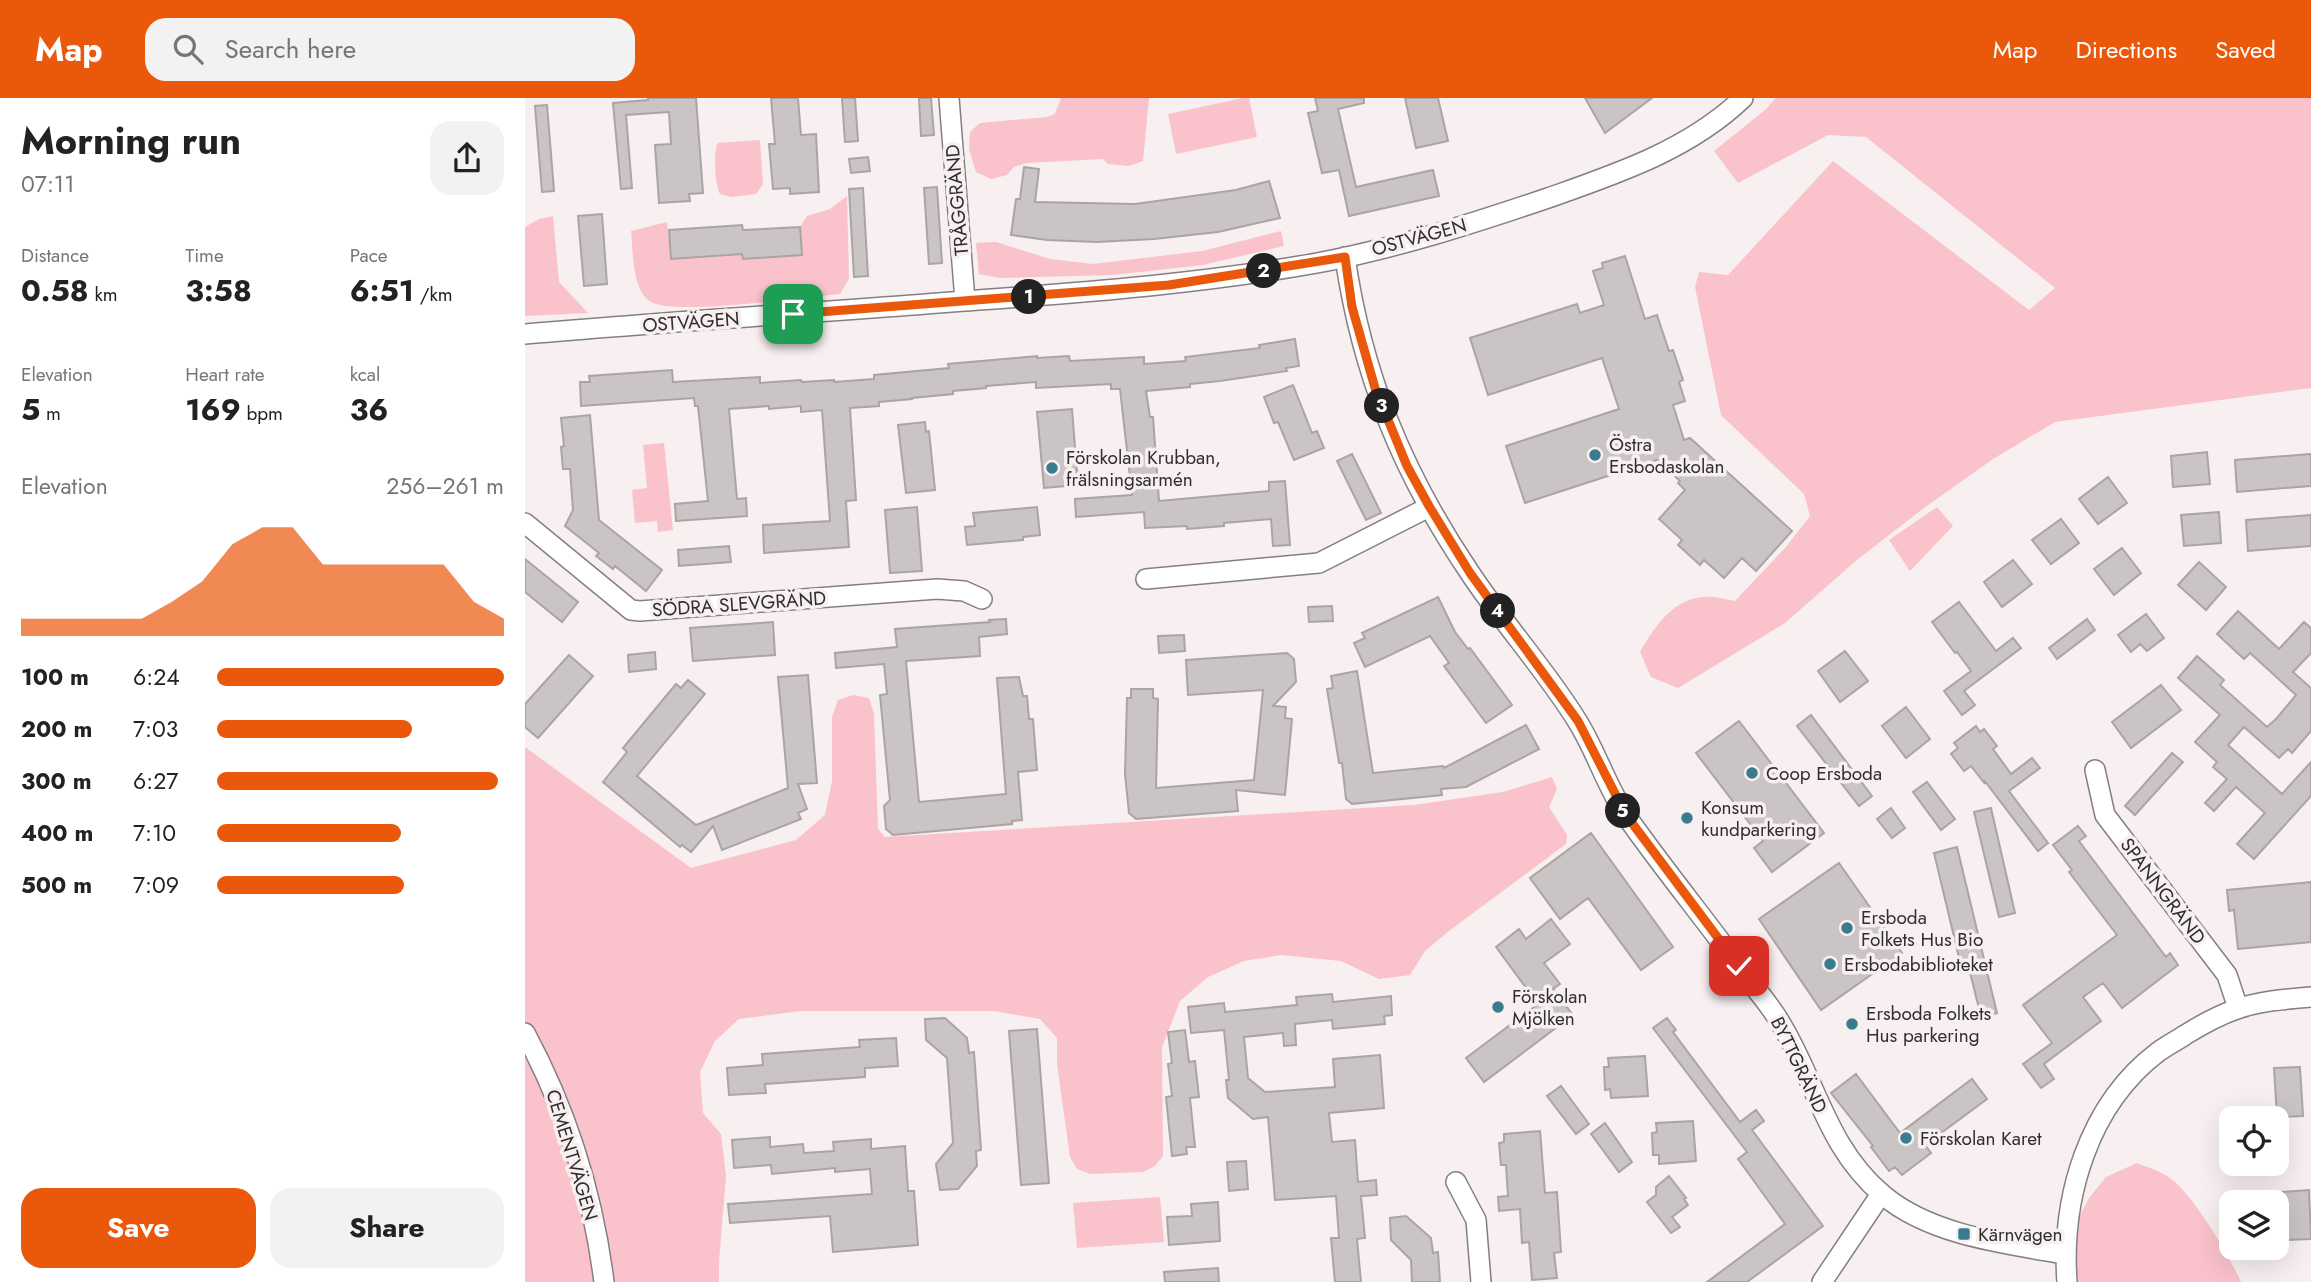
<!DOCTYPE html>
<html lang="en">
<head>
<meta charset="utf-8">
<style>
	body { margin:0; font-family:Jost,sans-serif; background:#f2f2f2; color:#222; height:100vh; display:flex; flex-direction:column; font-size:26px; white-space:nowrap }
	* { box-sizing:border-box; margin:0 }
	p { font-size:23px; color:#767676 }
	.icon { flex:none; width:38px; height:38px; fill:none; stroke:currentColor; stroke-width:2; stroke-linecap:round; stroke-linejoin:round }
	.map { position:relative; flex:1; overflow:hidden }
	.panel { display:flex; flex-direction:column; background:#fff; width:525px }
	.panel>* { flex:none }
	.controls { position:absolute; left:1694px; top:1008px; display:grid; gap:14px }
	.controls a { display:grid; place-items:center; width:70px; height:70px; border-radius:14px; background:#fff; box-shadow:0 7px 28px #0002; font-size:35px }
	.pin { position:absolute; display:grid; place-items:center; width:60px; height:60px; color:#fff; margin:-30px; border-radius:14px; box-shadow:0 4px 10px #0006 }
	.km { position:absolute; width:35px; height:35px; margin:-18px; border-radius:50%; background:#222; color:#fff; font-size:19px; line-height:35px; text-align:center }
	.round { display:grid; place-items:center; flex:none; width:74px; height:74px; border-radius:21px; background:#f2f2f2 }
	.headline { display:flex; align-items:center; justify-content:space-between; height:119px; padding:0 21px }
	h1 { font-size:38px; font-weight:700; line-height:52px }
	.metrics { display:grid; grid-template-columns:repeat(3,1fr); gap:10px; height:119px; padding:7px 21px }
	.metrics div { display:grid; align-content:center }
	.metrics b { font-size:30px; font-weight:700 }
	.metrics small { font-size:19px; font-weight:400 }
	.metrics p { font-size:19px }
	.chart { height:196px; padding:14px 21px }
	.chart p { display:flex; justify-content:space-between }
	.chart svg { width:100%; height:126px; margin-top:7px; fill:#ea580c; opacity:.7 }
	.primary-button { display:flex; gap:14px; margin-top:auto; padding:14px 21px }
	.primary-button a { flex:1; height:80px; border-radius:21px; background:#ea580c; color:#fff; font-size:28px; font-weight:700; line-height:80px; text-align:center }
	.primary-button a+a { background:#f2f2f2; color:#222 }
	ul { padding:0 21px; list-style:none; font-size:23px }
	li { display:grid; grid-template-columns:112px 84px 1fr; align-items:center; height:52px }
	li i { height:18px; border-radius:9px; background:#ea580c }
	header { display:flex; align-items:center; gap:42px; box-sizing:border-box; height:98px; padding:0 35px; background:#ea580c; color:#fff }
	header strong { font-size:33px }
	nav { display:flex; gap:38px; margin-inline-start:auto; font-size:24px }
	.search { width:490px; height:63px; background:#f2f2f2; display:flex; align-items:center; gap:18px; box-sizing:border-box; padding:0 24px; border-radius:21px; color:#767676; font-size:26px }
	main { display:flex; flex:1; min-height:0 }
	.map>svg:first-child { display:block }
</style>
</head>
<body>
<header>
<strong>Map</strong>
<div class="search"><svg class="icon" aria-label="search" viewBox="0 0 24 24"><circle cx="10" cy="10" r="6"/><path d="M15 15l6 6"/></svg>Search here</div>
<nav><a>Map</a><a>Directions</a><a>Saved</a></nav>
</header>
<main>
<section class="panel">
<div class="headline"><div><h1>Morning run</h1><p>07:11</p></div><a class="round"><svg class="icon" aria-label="share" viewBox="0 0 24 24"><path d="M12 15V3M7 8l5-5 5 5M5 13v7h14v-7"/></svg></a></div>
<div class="metrics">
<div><p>Distance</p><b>0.58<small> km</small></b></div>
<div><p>Time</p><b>3:58</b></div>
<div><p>Pace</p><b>6:51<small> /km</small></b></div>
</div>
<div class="metrics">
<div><p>Elevation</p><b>5<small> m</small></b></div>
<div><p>Heart rate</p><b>169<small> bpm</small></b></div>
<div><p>kcal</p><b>36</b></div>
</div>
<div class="chart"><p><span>Elevation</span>256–261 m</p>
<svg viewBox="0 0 160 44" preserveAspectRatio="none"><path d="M0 44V38L10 38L20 38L30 38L40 38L50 32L60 25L70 12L80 6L90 6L100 19L110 19L120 19L130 19L140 19L150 32L160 38V44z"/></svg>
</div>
<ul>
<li><b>100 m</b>6:24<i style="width:100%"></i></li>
<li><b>200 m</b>7:03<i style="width:68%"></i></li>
<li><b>300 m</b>6:27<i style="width:98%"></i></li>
<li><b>400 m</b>7:10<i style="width:64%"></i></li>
<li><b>500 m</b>7:09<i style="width:65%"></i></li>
</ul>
<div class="primary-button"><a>Save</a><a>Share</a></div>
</section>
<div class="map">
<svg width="1786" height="1184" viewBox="0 0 1786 1184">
	<rect width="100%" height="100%" fill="#f7eff0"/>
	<path fill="#fac2ca" d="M536,0h88l-6,63 -14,5 -21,-2 -5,-5 -76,4 -13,4 -7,8 -16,4 -15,-7 -7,-23 1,-17 10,-9 67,-6 8,-3z
		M718,0h6l8,39 -81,17 -8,-40z
		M1251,0h535v290l-256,34 -62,37 -69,49 -66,51 -73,64 -107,65 -27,-11 -11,-25c15,-26 34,-55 67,-55 9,-1 19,3 28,4l51,-54 24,-31 -6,-22 -83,-79 -26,-128 4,-15 29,3 105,-114 196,149 26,-22 -189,-151 -38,-2 -90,48 -24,-32 51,-41z
		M235,42l3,44 -7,10 -25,3 -11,-3c-5,-9 -7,-42 -2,-51z
		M322,98l2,83 -9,15c-35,3 -164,22 -189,8 -19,-11 -18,-51 -20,-71l36,-9 4,37 71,-5 1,5 58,-4 -1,-28 7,-11 23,-7z
		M28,118l6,66 29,31 -63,3v-89l14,-8z
		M756,133l3,15 -81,19 -90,10 -114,3 -20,-4 -3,-31 20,-1 54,17 43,5 109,-13z
		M139,345l9,87 -15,2 -1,-11 -22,2 -3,-33 15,-2 -4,-43z
		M1412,409l16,19 -43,45 -21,-31z
		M328,597l16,3 5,16 4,115 7,8 529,-32 89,-13 49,-15 5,12 -8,18 18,28 -1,9 -117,87 -24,20 -15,24 -31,4 -38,-18 -60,-6 -37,6 -36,16 -28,24 -18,46 1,109 -8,10 -12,6 -53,2 -13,-5 -7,-12 -13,-93v-26l-17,-19 -46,-8h-194l-61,8 -24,22 -15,31 3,41 18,21 5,42 -7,85v21h-194v-535l166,121 105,-28 29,-25 7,-34v-64l6,-17z
		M1612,1065c9,4 21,7 30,13 23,13 63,81 74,106h-163l-3,-23 2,-38 12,-23 17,-21z
		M635,1099l4,45 -87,6 -4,-45z"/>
	<path fill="#cbc4c5" stroke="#aba4a5" stroke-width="2" d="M123,0h48l7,95 -14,1 1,7 -31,2 -4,-58 16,-1 -2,-32 -43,3 6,73 -11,1 -8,-86 35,-3z
		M246,0h27l3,37 15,-1 3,58 -29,2v-6l-17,1 -4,-45h6z
		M317,0h13l3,43 -13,1z
		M394,0h12l3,37 -13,1z
		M790,0h49v5l-26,6 18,78 77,-17 6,26 -90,20 -10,-46 -17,3 -14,-60 10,-2z
		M880,0h33l10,43 -32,7z
		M1060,0h67l-47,35z
		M22,7l7,86 -12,1 -7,-86z
		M343,59l2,14 -19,2 -2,-14z
		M499,69l15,2 -4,33 100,2 101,-14 33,-9 11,37 -62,14 -64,7 -57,3 -50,-2 -36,-5 5,-36h4z
		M412,89l5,76 -13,1 -5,-76z
		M338,90l5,88 -14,1 -5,-88z
		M77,116l5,70 -23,2 -6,-70z
		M217,127l1,5 57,-3 2,28 -59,4 -1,-5 -71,5 -2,-29z
		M1100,158l20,63 12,-4 12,36 4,-1 10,30 -4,2 6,19 -12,4 11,35 6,-2 102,93 -36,40 -14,-13 -18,20 -20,-18 -4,5 -22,-20 4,-5 -23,-21 26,-29 -7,-7 2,-2 -23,-21 -132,43 -19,-57 113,-37 -17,-51 -114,37 -18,-57 107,-34 3,9 24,-8 -11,-34 10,-3 -1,-5z
		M770,241l4,27 -13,2 1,3 -67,10 -30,3v3l-44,4 4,26h3l6,84 110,-10v-9l16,-1 5,64 -17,1 -2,-27 -47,4v3l-37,3v-3l-42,2 -1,-16 -68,5 -1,-18 57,-4 -12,-106h-9v-5l-75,4v-6l-50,4v2l-33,3v3l-41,4v1l-33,3v4l-29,2 6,92 -10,1 3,46 -85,6 -1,-28 67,-4 -8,-111 -21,2v-6l-32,3v-3l-40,3 8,90 9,-1 1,18 -71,5 -1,-17 33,-3 -10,-95h-3l-1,-8 -113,8 -1,-24h10l-1,-6 83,-6 1,12 87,-5v6l41,-3 1,2 32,-2v2l40,-3v-4l75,-7 -1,-4 89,-8v2l32,-2 1,5 74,-4v7l42,-3 -1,-4 75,-9 -1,-3z
		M768,287l19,48 5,-2 7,17 -30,12 -16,-38 -4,1 -10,-26z
		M547,311l6,76 -34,3 -7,-76z
		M65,317l9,105 63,50 -16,21 -31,-25 -2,3 -17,-13 3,-3 -34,-27 8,-16 -3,-41h-7l-2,-22 3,-1 -3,-28z
		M400,324l1,10 3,-1 6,59 -29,3 -8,-68z
		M1682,354l3,32 -37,3 -2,-31z
		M827,356l29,59 -15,7 -29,-59z
		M1786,356v32l-74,6 -2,-32z
		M1583,379l19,26 -29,21 -19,-25z
		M392,409l5,64 -32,2 -5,-63z
		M512,409l3,28 -17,2v3l-56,5 -2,-18 10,-1 -2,-13z
		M1694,414l2,31 -37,3 -3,-31z
		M1786,417v31l-63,5 -2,-31z
		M1536,421l18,24 -28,21 -19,-24z
		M204,448l2,16 -52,4 -1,-16z
		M1597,450l19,25 -27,22 -20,-26z
		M0,461l53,43 -16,20 -37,-30z
		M1488,462l19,24 -30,23 -18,-25z
		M1674,464l27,25 -20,23 -28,-25z
		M913,499l17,35 13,17 2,-1 42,57 -26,18 -42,-57 5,-3 -19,-27 -65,31 -11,-24 11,-5 -3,-5z
		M1434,504l37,49 17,-13 8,10 -57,43 11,14 -13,10 -18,-24 27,-20 -14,-19 -2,1 -23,-31z
		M807,508l1,15 -24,1 -1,-15z
		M1713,513l41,38 25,-27 7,6v25l-18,19 18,16v43l-19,22 -4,-4 -9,9 -35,-31 -16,18 54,49 29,-32v34l-57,63 -17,-15 28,-31 -29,-26 -22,24 -9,-8 22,-24 -14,-12 4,-5 -22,-20 25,-27 -42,-37 19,-22 27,24 -4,5 47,42 10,-9 19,-23 -46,-42 -6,6 -27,-25z
		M1621,516l18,24 -17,13 -7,-7 -9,8 -13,-17z
		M481,521l1,15 -28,3 1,19 -74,5 13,141 87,-8 -9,-116 22,-1 4,19h4l2,23h4l4,51 -19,2 4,48 -10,1v3l-119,11 -7,-6 -2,-23 6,-6 -10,-105 7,-1 -3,-30 -48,4 -1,-15 62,-6 -2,-18 95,-7 -1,-2z
		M1562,521l8,11 -38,29 -8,-11z
		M248,524l2,33 -82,6 -3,-33z
		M659,537l1,16 -26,2 -1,-17z
		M1320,553l23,30 -28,21 -22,-31z
		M130,554l1,17 -27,3 -1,-17z
		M762,555l7,6 2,23 -23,24 13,1 -1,11 7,1 -7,76 -49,-5 2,21 -102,8 -7,-6 -4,-39 2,-76h4v-9h22v9l5,1 -2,89 98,-8 9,-90 -75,5 -2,-35z
		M44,557l24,21 -55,62 -13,-11v-23z
		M832,573l16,102 70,-7 1,2 82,-43 13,24 -73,38 -25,2 1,6 -90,9 -6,-5 -4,-36h-3l-12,-74 6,-1 -2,-12z
		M283,577l9,108 -19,1 9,25 -9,4 3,6 -79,31 -9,-24 -22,26 -9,-7 -2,2 -77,-65 24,-30 -4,-4 53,-64 5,4 7,-8 17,14 -68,82 59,49 92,-37 -10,-111z
		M1636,587l20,25 -50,38 -19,-26z
		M1381,609l24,32 -24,19 -24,-32z
		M1286,617l61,81 -13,10 -62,-80z
		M1214,623l85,112 -52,39 -18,-24 9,-7 -67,-88z
		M1451,628l4,6 4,-3 13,17 -4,3 18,25 21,-16 8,10 -31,23 39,52 -10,8 -54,-71 1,4 -14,-18 -7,5 -13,-17 7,-6 -4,-5z
		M1647,655l11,9 -48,53 -10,-9z
		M1402,684l28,37 -14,11 -28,-38z
		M1366,710l14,20 -13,10 -15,-19z
		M1466,710l24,105 -16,4 -25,-105z
		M1553,728l8,10 -7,5 87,116 4,-4 8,12 -56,43 -19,-25 -20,14 18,24 -57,43 10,15 -13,9 -18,-24 29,-21 -29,-38 94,-70 -48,-63 3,-2 -19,-25z
		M1066,735l82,114 -32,23 -53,-72 -28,21 -30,-41z
		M1432,749l40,166 -16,4 -13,-53 -7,2 -27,-113z
		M1314,765l63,90 -81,57 -62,-91z
		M1786,784v60l-73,7 -4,-39 -5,1 -2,-21z
		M1026,821l19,25 -26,19 16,21 -7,5 20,26 -89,67 -18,-24 72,-54 -42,-57 23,-18 7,10z
		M807,896l1,8 58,-6 1,19 -8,1 1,8 -52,5 -1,-9 -37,4 1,21 -12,1 -1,-13 -39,4 4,41 17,14 70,-5 -2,-28 47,-4 4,53 -55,5 3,29 23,-2 3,42 18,-2 1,15 -16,1 4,42 -8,1 4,43h-26l-4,-44h8l-3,-42 -61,4 -7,-83 -15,2 -25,-21 -2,-18h3l-5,-50 -33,3 -3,-26 36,-4 1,9 72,-7 -1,-8z
		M420,920l22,20 2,15 5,-1 7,98 -5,1 1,15 -19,23 -18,1 -4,-26 17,-21 -6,-85 -21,-18 -1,-21z
		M1142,920l9,12 -3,2 67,90 16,-12 8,11 -12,9 71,96 -76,56h-40l78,-58 -47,-65 9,-7 -94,-124z
		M512,931l12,154 -28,2 -12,-154z
		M660,932l4,32 6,-1 4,36 -9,1 5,49h-9l1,7 -15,2 -6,-59 6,-1 -4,-32 4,-1 -4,-31z
		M371,940l2,28 -33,2v9l-100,7 1,9 -37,2 -2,-27 36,-3 -1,-11 98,-7 -1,-7z
		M1120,958l3,40 -37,2 -1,-9 -5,1 -1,-23h5l-1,-9z
		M1775,969l3,49 -26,1 -3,-49z
		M1331,976l44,59 72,-54 15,20 -62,46 6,8 -29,22 -7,-8 -6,4 -18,-24 2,-1 -42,-53z
		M1036,988l28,38 -13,10 -29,-38z
		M1168,1023l3,40 -37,3v-9h-6l-1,-22 5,-1 -1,-9z
		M1080,1025l27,39 -13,10 -28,-38z
		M1015,1033l5,62 12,-1 4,60 -7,1 3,25 -25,2 -3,-38 -7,1 -2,-34 -21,2 -1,-14 10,-1 -2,-31h-5l-2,-22 5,-1v-8z
		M245,1039v10l33,-3 1,9 30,-2 -1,-9 38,-3v10l34,-3 3,45h6l4,54 -85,7 -3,-36 -100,7 -2,-19 144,-10 -2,-25 -35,3v-4l-63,6 -1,-9 -37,3 -2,-28z
		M721,1063l2,28 -19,2 -2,-29z
		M1144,1078l17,22 -2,1 4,6 -16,12 8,10 -9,6 -24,-31 9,-7v-8z
		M1784,1092l2,49 -25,1 -3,-48z
		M693,1104l2,39 -51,4 -2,-28 25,-1 -1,-12z
		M881,1118l25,22 2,15 5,-1 2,30h-28l-1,-22 -20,-20 -1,-22z
		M693,1170l1,14h-54l-1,-10z"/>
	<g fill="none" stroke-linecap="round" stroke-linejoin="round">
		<defs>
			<path id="minor" d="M424,0l16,203
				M820,159c17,118 58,217 125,316 33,50 74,95 106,146 20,31 30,67 51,98 38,54 81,106 120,160 10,14 22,27 31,42 38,60 47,127 105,176 47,40 123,49 182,59
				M0,236c151,-13 302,-22 453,-34 114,-8 227,-17 339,-37 77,-14 157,-40 231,-65 68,-24 141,-48 195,-100
				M0,425l106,87 9,1 297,-22 27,2 18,8
				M621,481l173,-16 110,-56
				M1570,672l10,45 122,160 11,33
				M0,935c42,78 68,161 79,249
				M931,1084l20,38 5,62
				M1297,1184l59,-88
				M1542,1184c-6,-84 21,-177 91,-230 8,-6 18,-11 27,-17 16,-10 34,-20 52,-26 23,-8 50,-10 74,-12"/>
		</defs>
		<use href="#minor" stroke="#857f80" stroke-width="22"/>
		<use href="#minor" stroke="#fff" stroke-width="19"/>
	</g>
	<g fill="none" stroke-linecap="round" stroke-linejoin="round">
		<defs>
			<path id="route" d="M268,216l376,-29 176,-28 7,50 23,81 32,78 22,40 41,67 108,148 48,94 113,151"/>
		</defs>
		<use href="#route" stroke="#fff" stroke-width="14"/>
		<use href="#route" stroke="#ea580c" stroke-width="9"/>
	</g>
	<g fill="#3a7b8e" stroke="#f7eff0" stroke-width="2.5">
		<circle cx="1070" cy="357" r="7"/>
		<circle cx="527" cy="370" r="7"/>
		<circle cx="1227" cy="675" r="7"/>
		<circle cx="1162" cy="720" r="7"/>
		<circle cx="1322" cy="830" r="7"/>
		<circle cx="1305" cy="866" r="7"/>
		<circle cx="973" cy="909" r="7"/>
		<circle cx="1327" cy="926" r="7"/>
		<circle cx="1381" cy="1040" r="7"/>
		<rect x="1432" y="1129" width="14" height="14" rx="3.5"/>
	</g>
	<g text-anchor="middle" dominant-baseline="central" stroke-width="7" stroke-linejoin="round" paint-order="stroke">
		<g font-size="19" fill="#312e2e" stroke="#f7eff0">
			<text transform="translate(432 102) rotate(-95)">TRÅGGRÄND</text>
			<text transform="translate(894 139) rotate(-15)">OSTVÄGEN</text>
			<text transform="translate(166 224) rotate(-4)">OSTVÄGEN</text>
			<text transform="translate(214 506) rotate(-4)">SÖDRA SLEVGRÄND</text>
			<text transform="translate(1638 793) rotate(53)">SPANNGRÄND</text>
			<text transform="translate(1274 967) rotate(64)">BYTTGRÄND</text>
			<text transform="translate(47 1057) rotate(73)">CEMENTVÄGEN</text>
		</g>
		<g font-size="19" fill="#312e2e" stroke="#f7eff0" text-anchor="start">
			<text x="1084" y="346">Östra<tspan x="1084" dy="22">Ersbodaskolan</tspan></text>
			<text x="541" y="359">Förskolan Krubban,<tspan x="541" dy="22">frälsningsarmén</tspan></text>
			<text x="1241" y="675">Coop Ersboda</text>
			<text x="1176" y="709">Konsum<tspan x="1176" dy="22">kundparkering</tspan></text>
			<text x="1336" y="819">Ersboda<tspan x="1336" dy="22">Folkets Hus Bio</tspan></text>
			<text x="1319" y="866">Ersbodabiblioteket</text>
			<text x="987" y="898">Förskolan<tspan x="987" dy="22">Mjölken</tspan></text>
			<text x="1341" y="915">Ersboda Folkets<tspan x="1341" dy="22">Hus parkering</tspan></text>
			<text x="1395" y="1040">Förskolan Karet</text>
			<text x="1453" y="1136">Kärnvägen</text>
		</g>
	</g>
</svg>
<div class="controls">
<a><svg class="icon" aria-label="locate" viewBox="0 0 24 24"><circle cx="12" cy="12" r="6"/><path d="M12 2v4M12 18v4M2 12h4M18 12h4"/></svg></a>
<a><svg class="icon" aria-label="layers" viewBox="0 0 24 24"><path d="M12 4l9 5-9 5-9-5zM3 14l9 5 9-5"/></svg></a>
</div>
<div class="pin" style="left:268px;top:216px;background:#1e9e55"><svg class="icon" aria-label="arrive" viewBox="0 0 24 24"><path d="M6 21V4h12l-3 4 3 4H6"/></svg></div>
<div class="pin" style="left:1214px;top:868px;background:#d93025"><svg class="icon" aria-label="check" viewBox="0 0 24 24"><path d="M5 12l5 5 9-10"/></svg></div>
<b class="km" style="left:504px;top:199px">1</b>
<b class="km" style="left:739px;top:173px">2</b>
<b class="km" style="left:857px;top:308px">3</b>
<b class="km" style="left:973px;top:513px">4</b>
<b class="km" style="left:1098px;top:713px">5</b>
</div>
</main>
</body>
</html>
